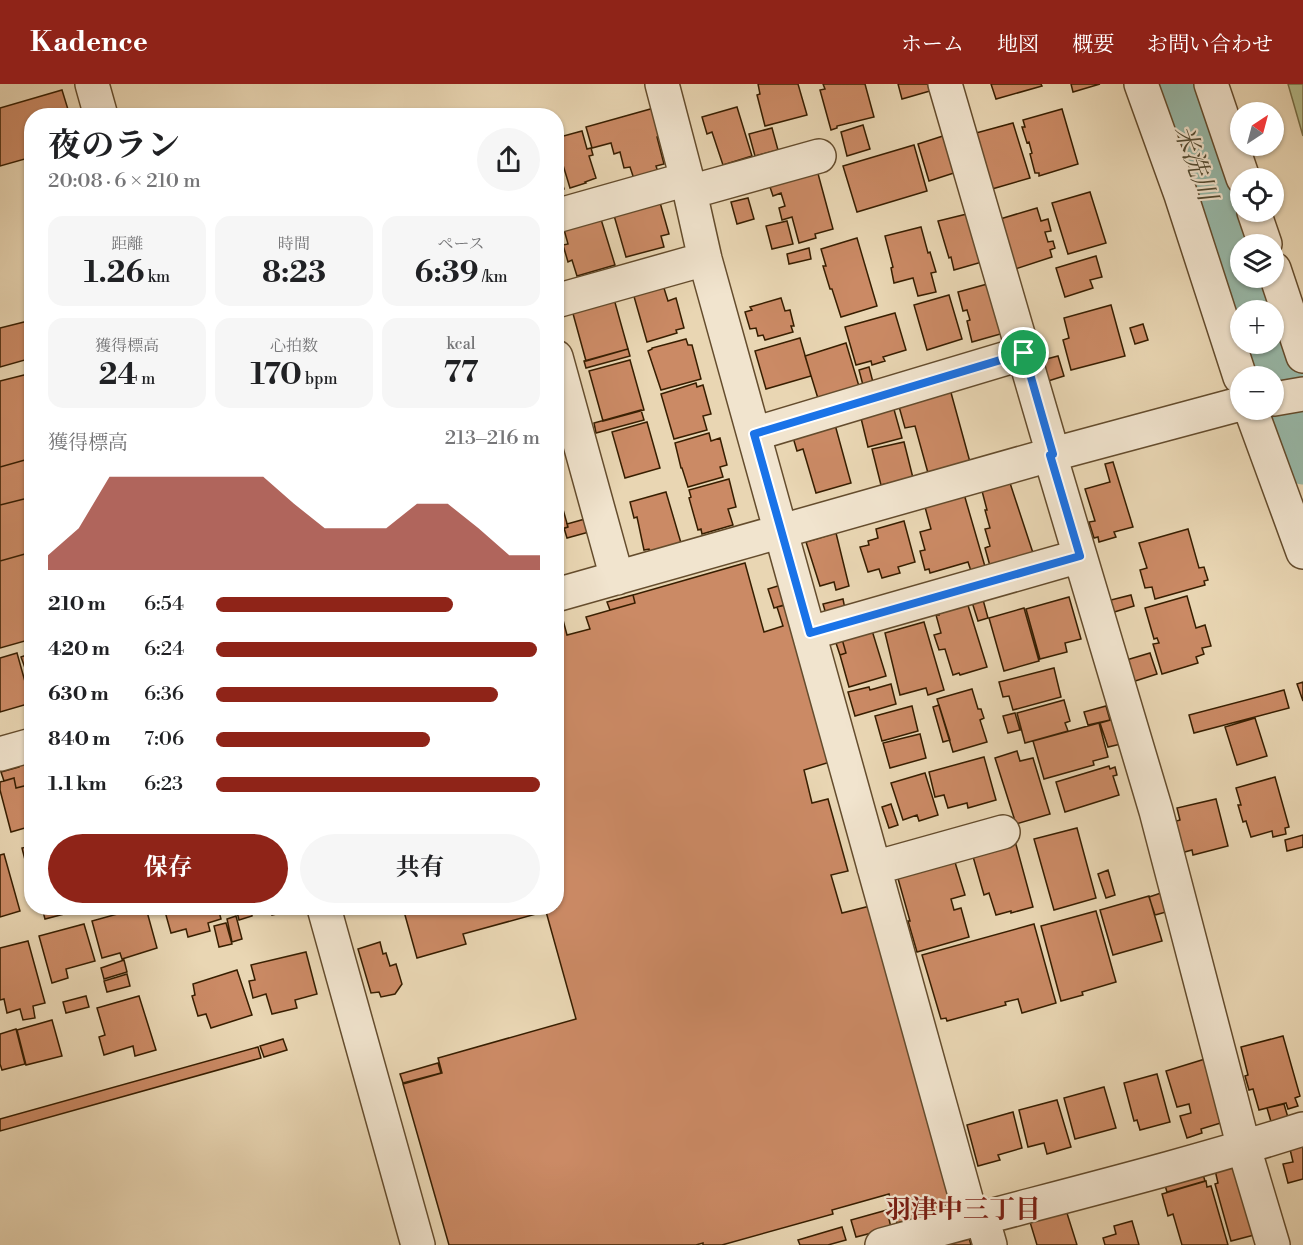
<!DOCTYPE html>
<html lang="ja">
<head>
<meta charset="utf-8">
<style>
	body { margin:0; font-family:"Libre Bodoni","Noto Serif JP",serif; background:#f6f6f6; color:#202124; height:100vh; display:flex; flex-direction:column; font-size:22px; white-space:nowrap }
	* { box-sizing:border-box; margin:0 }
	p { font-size:20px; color:#757577 }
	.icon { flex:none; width:33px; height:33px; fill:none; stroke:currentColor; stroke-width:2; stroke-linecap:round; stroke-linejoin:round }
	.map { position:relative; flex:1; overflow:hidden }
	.drawer { position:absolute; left:24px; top:24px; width:540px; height:807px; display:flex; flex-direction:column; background:#fff; border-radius:24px; box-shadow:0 2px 4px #0004 }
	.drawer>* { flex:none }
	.needle { width:39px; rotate:36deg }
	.controls { position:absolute; left:1230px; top:18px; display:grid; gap:12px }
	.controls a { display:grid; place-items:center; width:54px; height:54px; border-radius:50%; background:#fff; box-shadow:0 2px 4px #0004; font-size:30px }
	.pin { position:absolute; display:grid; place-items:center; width:51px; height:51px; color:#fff; margin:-26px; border:3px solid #fff; border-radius:50%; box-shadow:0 2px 6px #0007 }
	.round { display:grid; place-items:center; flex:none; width:63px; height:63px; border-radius:32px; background:#f6f6f6 }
	.overview { display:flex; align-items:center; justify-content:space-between; height:102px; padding:0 24px }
	h1 { font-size:33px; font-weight:700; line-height:45px }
	.figures { display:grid; grid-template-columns:repeat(3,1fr); gap:9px; height:102px; padding:6px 24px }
	.figures div { display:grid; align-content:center; border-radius:15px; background:#f6f6f6; text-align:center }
	.figures b { font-size:30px; font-weight:700 }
	.figures small { font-size:16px; font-weight:400 }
	.figures p { font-size:16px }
	.chart { height:168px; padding:12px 24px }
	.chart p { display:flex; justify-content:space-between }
	.chart svg { width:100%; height:108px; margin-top:6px; fill:#8f2418; opacity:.7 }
	.button { display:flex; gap:12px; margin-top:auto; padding:12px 24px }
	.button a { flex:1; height:69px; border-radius:36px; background:#8f2418; color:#fff; font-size:24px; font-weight:700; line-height:69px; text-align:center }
	.button a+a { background:#f6f6f6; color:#202124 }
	ul { padding:0 24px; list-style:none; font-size:20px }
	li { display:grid; grid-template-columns:96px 72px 1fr; align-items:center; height:45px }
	li i { height:15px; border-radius:8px; background:#8f2418 }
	header { display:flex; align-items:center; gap:36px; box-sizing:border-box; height:84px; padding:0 30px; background:#8f2418; color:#fff }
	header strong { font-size:28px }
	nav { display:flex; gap:33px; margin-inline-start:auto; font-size:21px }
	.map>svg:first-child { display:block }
</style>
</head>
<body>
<header>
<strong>Kadence</strong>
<nav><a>ホーム</a><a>地図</a><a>概要</a><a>お問い合わせ</a></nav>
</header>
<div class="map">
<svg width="1303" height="1161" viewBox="0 0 1303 1161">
	<rect width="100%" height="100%" fill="#e9d6b3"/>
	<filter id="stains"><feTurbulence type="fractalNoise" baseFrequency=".00333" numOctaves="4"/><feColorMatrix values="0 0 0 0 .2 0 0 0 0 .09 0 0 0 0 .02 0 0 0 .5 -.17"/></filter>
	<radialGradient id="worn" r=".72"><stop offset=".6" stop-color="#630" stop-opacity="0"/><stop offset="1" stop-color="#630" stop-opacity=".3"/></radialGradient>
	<path fill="#b6be8d" stroke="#766e46" stroke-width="1.5" d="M1288,0h15v52z"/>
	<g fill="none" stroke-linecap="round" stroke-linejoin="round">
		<path stroke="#98b9a9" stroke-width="57" d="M1166,0l84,226
			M1262,260l41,112"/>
	</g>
	<path fill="#cb8a65" stroke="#371e00" stroke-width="1.5" d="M758,0h40l9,31 -42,11 -8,-31 3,-1z
		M823,0h42l9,33 -37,9v2l-6,2 -11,-40 5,-1z
		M898,0h30l2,7 -28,8z
		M991,0h50l1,2 -46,13z
		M1071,0h29l-27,8z
		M62,6l8,26h-38v41l-32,9v-58z
		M737,23l15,49 -29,9 -11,-33 -5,2 -5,-17z
		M654,24l7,28 -4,1 7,27 -8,2 2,6 -24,7 -4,-12 -6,1 -4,-16 -6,2 -3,-11 -19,5 -6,-21z
		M1062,25l16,55 -39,12v-3h-4l-5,-19 2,-1 -3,-11 -2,1 -5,-16h3l-2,-7z
		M1013,39l17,55 -38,11 -16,-56z
		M863,41l7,24 -23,7 -6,-24z
		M772,44l6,22 -23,6 -6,-22z
		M582,47l5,18 4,-1 2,7 -4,1 7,22 -11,4 1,1 -16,5 -14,-46v-4z
		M946,51l11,37 -28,9 -11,-37z
		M914,61l13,46 -70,21 -14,-46z
		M556,78l8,27 -8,2z
		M817,86l16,59 -18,5 1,4 -17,5 -7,-26 -10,3 -3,-12 6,-2 -4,-13 -8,3 -4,-12z
		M1090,108l16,51 -38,11 -16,-51z
		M748,114l6,21 -17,5 -6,-22z
		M659,115l10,35 -8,2 3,11 -38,10 -13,-45z
		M1037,124l4,13 7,-2 3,12 -6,1 3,10 5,-1 2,7 -5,2 2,7 -37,12 -15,-50z
		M971,129l11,49 -28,8 -3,-13 -2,1 -11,-37z
		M600,132l15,49 -38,11 -5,-16 -4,2 -5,-17 5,-1 -5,-18z
		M787,137l6,23 -21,5 -6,-23z
		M921,143l7,26 2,-1 6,20 -5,1 5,19 -18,4 -5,-18 -19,5 -3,-15 2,-1 -8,-31z
		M857,154l20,68 -36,11 -9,-28h-2l-7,-23h3l-5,-17z
		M809,164l2,11 -22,5 -2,-10z
		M1096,172l6,21 -12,3 3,8 -28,9 -9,-29z
		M991,199l13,50 -32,9 -5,-21 3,-1 -3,-10 -4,1 -5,-19z
		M663,201l5,16 8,-3 8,30 -8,2 1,3 -30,9 -14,-49z
		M949,211l13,44 -35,11 -13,-45z
		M781,214l4,13 5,-1 4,16h-3l2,6 -28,8 -2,-5 -5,1 -2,-8 -6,1 -5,-17 7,-2 -2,-3z
		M614,215l14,50 -42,12 -14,-51z
		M1111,221l14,51 -54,14 -8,-30 6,-2 -5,-20z
		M895,229l11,37 -23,7 2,4 -13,4 -1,-4 -15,4 -11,-38z
		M32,236v38l-32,9v-39z
		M1143,240l5,16 -13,4 -5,-16z
		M800,254l11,38 -45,13 -11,-38z
		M686,255l2,6h4l9,34 -40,11 -13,-39 4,-2v-1z
		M846,259l15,50 -41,12 -15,-49z
		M628,265l2,7 -44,12 -2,-7z
		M1058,272l6,20 -19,6 -6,-21z
		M630,276l14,50 -41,11 -14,-50z
		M869,283l5,19 -10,3 -5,-19z
		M32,289v85l-32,9v-86z
		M696,299l1,4 6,-2 8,29 -8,2 4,14 -33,9 -13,-45z
		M950,305l20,73 -42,11 -13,-47 -10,2 -7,-25z
		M893,322l9,32 -34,9 -8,-33z
		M641,326l3,10 -48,13 -2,-10z
		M834,337l17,62 -35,10 -13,-44 -6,2 -5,-17z
		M647,338l13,46 -35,10 -13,-46z
		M709,349l2,8 9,-3 7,27 -7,2 3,10 -35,10 -6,-19h-1l-6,-25z
		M904,358l9,36 -32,7 -9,-36z
		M32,374v39l-32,8v-38z
		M1113,378l20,65 -19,5 2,5 -17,5 -1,-5 -4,1 -5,-16 6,-1 -10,-32 25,-7 -5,-18z
		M729,395l7,28 -8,2 5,16 -31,9 -1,-5 -3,1 -9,-32 2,-1 -2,-7z
		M1010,399l24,73 -44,10 -5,-18 5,-2 -5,-17 5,-1 -5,-18h2l-5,-19z
		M557,404l11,39 -11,4 2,6 -3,1z
		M666,408l15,51 -31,9 -1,-3 -5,1 -7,-33 -3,1 -4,-16z
		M964,410l22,76 -14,4 -4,-12 -38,11 -1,-4 -4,1 -5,-19 5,-1 -5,-18 11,-3 -6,-22z
		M32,413v55l-32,9v-56z
		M585,435l4,13 -22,6 -3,-10 4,-1 -1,-3z
		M904,437l11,41 -17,5 2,6 -18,5 -3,-9 -11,3 -8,-25 9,-2 -1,-4 10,-3 -2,-9z
		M1188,445l11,39 5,-1 4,13 -4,1 1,4 -50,14 -3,-12 -7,1 -5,-18 7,-2 -8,-25z
		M836,449l13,53 -13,4 -2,-8 -14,4 -14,-44z
		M32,468v87l-32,9v-87z
		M745,479l19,69 19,-6 -6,-19 9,-2 44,157 -26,8 8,33 16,-4 20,72 -17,4 11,38 28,-7 81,297 -9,3 1,4 -46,13 -8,-29 -57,16 1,4 -111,31h-19v-2l-7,2h-247l-46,-161 39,-11 -4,-15 138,-39 -31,-111h11v-26l4,-1 -4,-12v-252l6,-1 5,19 23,-6 -4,-12 49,-14 -2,-8z
		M781,501l6,19 -13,4 -6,-19z
		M633,511l2,8 -25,7 -3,-8z
		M1131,511l3,11 -23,7 -4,-12z
		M982,512l6,22 -10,3 -7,-22z
		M1187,512l9,32 9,-3 6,21 -9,2 2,6 -8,3 2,6 -36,11 -9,-30 6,-1 -2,-5 -3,1 -9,-31z
		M1069,513l12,42 -16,4 2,9 -27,7 -14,-50z
		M843,515l2,10 -19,5 -3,-10z
		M966,515l21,68 -27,8 -1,-2 -6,2 -8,-26 -6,1 -5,-15 7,-2 -5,-18h3l-1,-4z
		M1024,524l15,53 -35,10 -15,-53z
		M924,538l20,68 -16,5 -2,-7 -26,7 -15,-62z
		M870,540l16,52 -37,11 -9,-32 6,-2 -6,-21z
		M840,548l6,21 -6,2 -7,-21z
		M17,569l14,50 -31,9v-54z
		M32,569v34l-11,-30z
		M1150,569l7,21 -28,9 -6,-22z
		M1054,584l7,29 -48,13 -4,-14 -6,1 -4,-15z
		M1303,598v19l-6,-17z
		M891,600l5,20 -41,12 -7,-24 21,-5 1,3z
		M972,605l6,20h3l3,9 -4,2 7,22 -34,10 -16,-53z
		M1284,606l5,18 -95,25 -5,-18z
		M1064,616l6,21 -5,2 3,8 -43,12 -8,-30z
		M939,621l11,35 -7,2 -10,-35z
		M912,622l6,25 -36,10 -7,-25z
		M1106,622l4,14 -22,5 -4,-13z
		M1015,629l5,17 -12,3 -5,-17z
		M1255,634l12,38 -30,9 -12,-38z
		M1114,635l7,25 -13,3 -8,-24z
		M1099,639l9,34 -15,4 1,4 -50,14 -11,-38z
		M920,650l6,24 -36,10 -7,-25z
		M1017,667l3,10 13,-3 17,56 -34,10 -21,-66z
		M984,673l12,43 -28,8 -1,-5 -19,5 -4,-13 -9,2 -6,-25z
		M32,674v26l-16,4 -2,-10 -10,3 -3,-9 18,-5 -1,-5z
		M1109,682l1,3 5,-2 2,8 -4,1 6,19 -54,17 -9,-30z
		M925,689l13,42 -19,6 -2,-6 -14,5 -12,-37z
		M1275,693l14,50 -4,1 1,6 -13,3 -1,-6 -21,6 -5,-16 -3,1 -5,-17h3l-5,-17z
		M14,694l2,10 16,-4v42l-21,6 -11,-42v-8z
		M1216,715l12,47 -35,9 -1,-5 -11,3 -8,-31 7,-2 -3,-12z
		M891,720l7,21 -9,3 -7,-21z
		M1077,744l19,70 -42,12 -20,-71z
		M1303,751v12l-16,4 -2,-11z
		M1015,757l18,66 -22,6v-2l-15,4 -7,-22 -5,2 -12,-42z
		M32,762v17l-6,1 -4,-16z
		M4,770l16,57 -20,6v-62z
		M954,775l11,36 -14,4 3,11 7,-2 8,29 -52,15 -9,-31h2l-13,-46z
		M1108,786l7,25 -9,3 -8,-24z
		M1161,809l5,19 -11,3 -6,-18z
		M1149,812l13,45 -49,14 -13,-45z
		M42,824h34v3l-31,8z
		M78,824h23l-21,5z
		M139,824h7l11,40 -35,11 -2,-6 -18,5 -10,-37z
		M164,824h54l3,11 -13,4 2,8 -22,6 -2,-8 -15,4z
		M236,824h56l1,2 -21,5 -2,-7 -18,5v3l-13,4z
		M403,824h131l2,6 -73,20 3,10 -49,14z
		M1096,827l20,71 -34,10 1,3 -22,6 -20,-75z
		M236,832l6,23 -10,3 -5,-23z
		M226,839l6,21 -13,3 -5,-21z
		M84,840l11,37 -29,8 2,9 -16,5 -13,-47z
		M1034,840l22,79 -34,10 -4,-14 -13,3 1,3 -59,16 -1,-3 -5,1 -19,-64z
		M28,857l17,62 -12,3 2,12 -12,2 -3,-11 -13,4 -3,-14 -4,1v-52z
		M380,858l3,12 3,-1 4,13 6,-2 6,20 -7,10 -14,3 -2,-5 -8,1 -13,-44z
		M306,868l11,42 -22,6 2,8 -25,6 -6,-20 -13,4 -4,-17 6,-1 -4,-15z
		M124,876l3,12 -23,7 -3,-11z
		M237,886l15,45 -41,13 -5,-14 -8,2 -6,-20 3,-1 -2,-11z
		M127,890l3,12 -23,6 -3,-11z
		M86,912l3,11 -23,6 -3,-11z
		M139,912l17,54 -21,6 -2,-10 -29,9 -5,-18 6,-2 -8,-27z
		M52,936l10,36 -36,9 -9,-35z
		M16,945l9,35 -23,6 -2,-6v-30z
		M1283,952l17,60 -5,2 3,8 -10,3 -2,-6 -27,7 -6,-21 -4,1 -4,-14 3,-1 -7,-28z
		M283,955l4,11 -23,7 -4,-11z
		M258,963l3,11 -261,73v-12z
		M1205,975l19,63 -23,7 1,4 -15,5 -7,-22 11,-3 -2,-9 -12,3 -11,-36z
		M438,979l3,10 -38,10 -3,-9z
		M1157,990l13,48 -30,8 -3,-10 -3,1 -10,-38z
		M1104,1003l12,41 -41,11 -11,-41z
		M1057,1016l14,47 -24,7 -3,-11 -16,4 -9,-37z
		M1284,1020l5,17 -17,4 -5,-17z
		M1013,1028l9,36 -24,7 2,5 -22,6 -11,-41z
		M1303,1058v37l-15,4 -5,-19 10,-2 -4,-17z
		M1241,1079l21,70 -31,8 -16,-57 3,-1 -3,-13z
		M1202,1087l3,10 -38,11 -3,-10z
		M1206,1097l1,6 4,-1 17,59h-46l-9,-31 -5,2 -6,-22z
		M887,1126l4,18 -35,9 -5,-17z
		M1066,1126l11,35h-40l-7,-23z
		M1132,1137l7,24h-34l-2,-7 13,-4 -2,-8z
		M842,1143l4,13 -18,5h-28l-2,-5z
		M969,1154l2,7h-27z"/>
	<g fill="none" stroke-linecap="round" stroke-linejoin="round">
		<defs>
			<path id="minor" d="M92,0l9,32
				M662,0l25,95 18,80 267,961
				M945,0l108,370
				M1141,0l40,111 59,182
				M1211,0l32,94
				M690,108l129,-36
				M1254,128l11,32
				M556,132l131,-37
				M1274,185l29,87
				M556,217l149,-42
				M556,273l61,221
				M1274,315l29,-5
				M1251,326l52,142
				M754,350l270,-81
				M1050,371l106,356 88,337 29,97
				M556,511l494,-140 190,-51
				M810,549l270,-77
				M0,670l32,-9
				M874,784l129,-36
				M324,824l94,337
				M982,1133l8,28
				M882,1161c140,-39 282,-72 421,-116"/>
		</defs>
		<use href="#minor" stroke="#644c2d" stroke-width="36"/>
		<use href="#minor" stroke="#f1e4ce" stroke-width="33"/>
	</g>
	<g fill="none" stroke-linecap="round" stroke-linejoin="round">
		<defs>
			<path id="route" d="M1024,269l29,101 -3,1 30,101 -270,77 -56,-199z"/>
		</defs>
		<use href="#route" stroke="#fff" stroke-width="12"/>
		<use href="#route" stroke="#1a73e8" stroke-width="8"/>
	</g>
	<g text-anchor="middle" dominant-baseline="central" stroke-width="4.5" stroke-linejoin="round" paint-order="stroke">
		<g font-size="26" font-style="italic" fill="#544c33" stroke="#f1e4ce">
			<text transform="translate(1195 79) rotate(70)">米洗川</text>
		</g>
		<g font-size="26" font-weight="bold" fill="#7a1f14" stroke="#f1e4ce">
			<text x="963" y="1126">羽津中三丁目</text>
		</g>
	</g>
	<rect width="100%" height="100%" filter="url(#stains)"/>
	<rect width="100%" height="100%" fill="url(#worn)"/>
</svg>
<div class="controls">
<a><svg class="needle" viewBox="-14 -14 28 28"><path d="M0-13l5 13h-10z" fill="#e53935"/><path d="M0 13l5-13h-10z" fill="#757577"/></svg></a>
<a><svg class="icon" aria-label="locate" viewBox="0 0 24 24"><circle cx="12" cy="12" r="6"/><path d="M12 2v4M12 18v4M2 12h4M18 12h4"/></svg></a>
<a><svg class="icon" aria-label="layers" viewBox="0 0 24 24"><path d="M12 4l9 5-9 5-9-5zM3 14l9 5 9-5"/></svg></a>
<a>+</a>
<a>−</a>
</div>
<div class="pin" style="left:1024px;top:269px;background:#1e9e55"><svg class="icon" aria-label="arrive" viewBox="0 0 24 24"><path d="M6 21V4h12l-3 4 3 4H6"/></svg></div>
<section class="drawer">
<div class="overview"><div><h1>夜のラン</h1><p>20:08 · 6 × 210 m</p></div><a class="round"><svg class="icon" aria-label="share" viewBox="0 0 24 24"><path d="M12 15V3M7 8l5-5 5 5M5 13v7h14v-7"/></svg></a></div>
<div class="figures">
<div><p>距離</p><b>1.26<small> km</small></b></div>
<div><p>時間</p><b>8:23</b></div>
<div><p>ペース</p><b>6:39<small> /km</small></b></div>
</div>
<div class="figures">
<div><p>獲得標高</p><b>24<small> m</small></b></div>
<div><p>心拍数</p><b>170<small> bpm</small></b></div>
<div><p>kcal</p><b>77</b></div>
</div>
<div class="chart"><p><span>獲得標高</span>213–216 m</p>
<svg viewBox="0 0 160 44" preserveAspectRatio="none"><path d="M0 44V38L10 27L20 6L30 6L40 6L50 6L60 6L70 6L80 17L90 27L100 27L110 27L120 17L130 17L140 27L150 38L160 38V44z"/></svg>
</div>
<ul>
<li><b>210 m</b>6:54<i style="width:73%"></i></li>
<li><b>420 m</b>6:24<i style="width:99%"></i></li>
<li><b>630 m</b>6:36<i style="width:87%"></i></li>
<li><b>840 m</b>7:06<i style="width:66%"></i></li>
<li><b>1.1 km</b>6:23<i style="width:100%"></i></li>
</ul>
<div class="button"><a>保存</a><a>共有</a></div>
</section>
</div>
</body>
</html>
